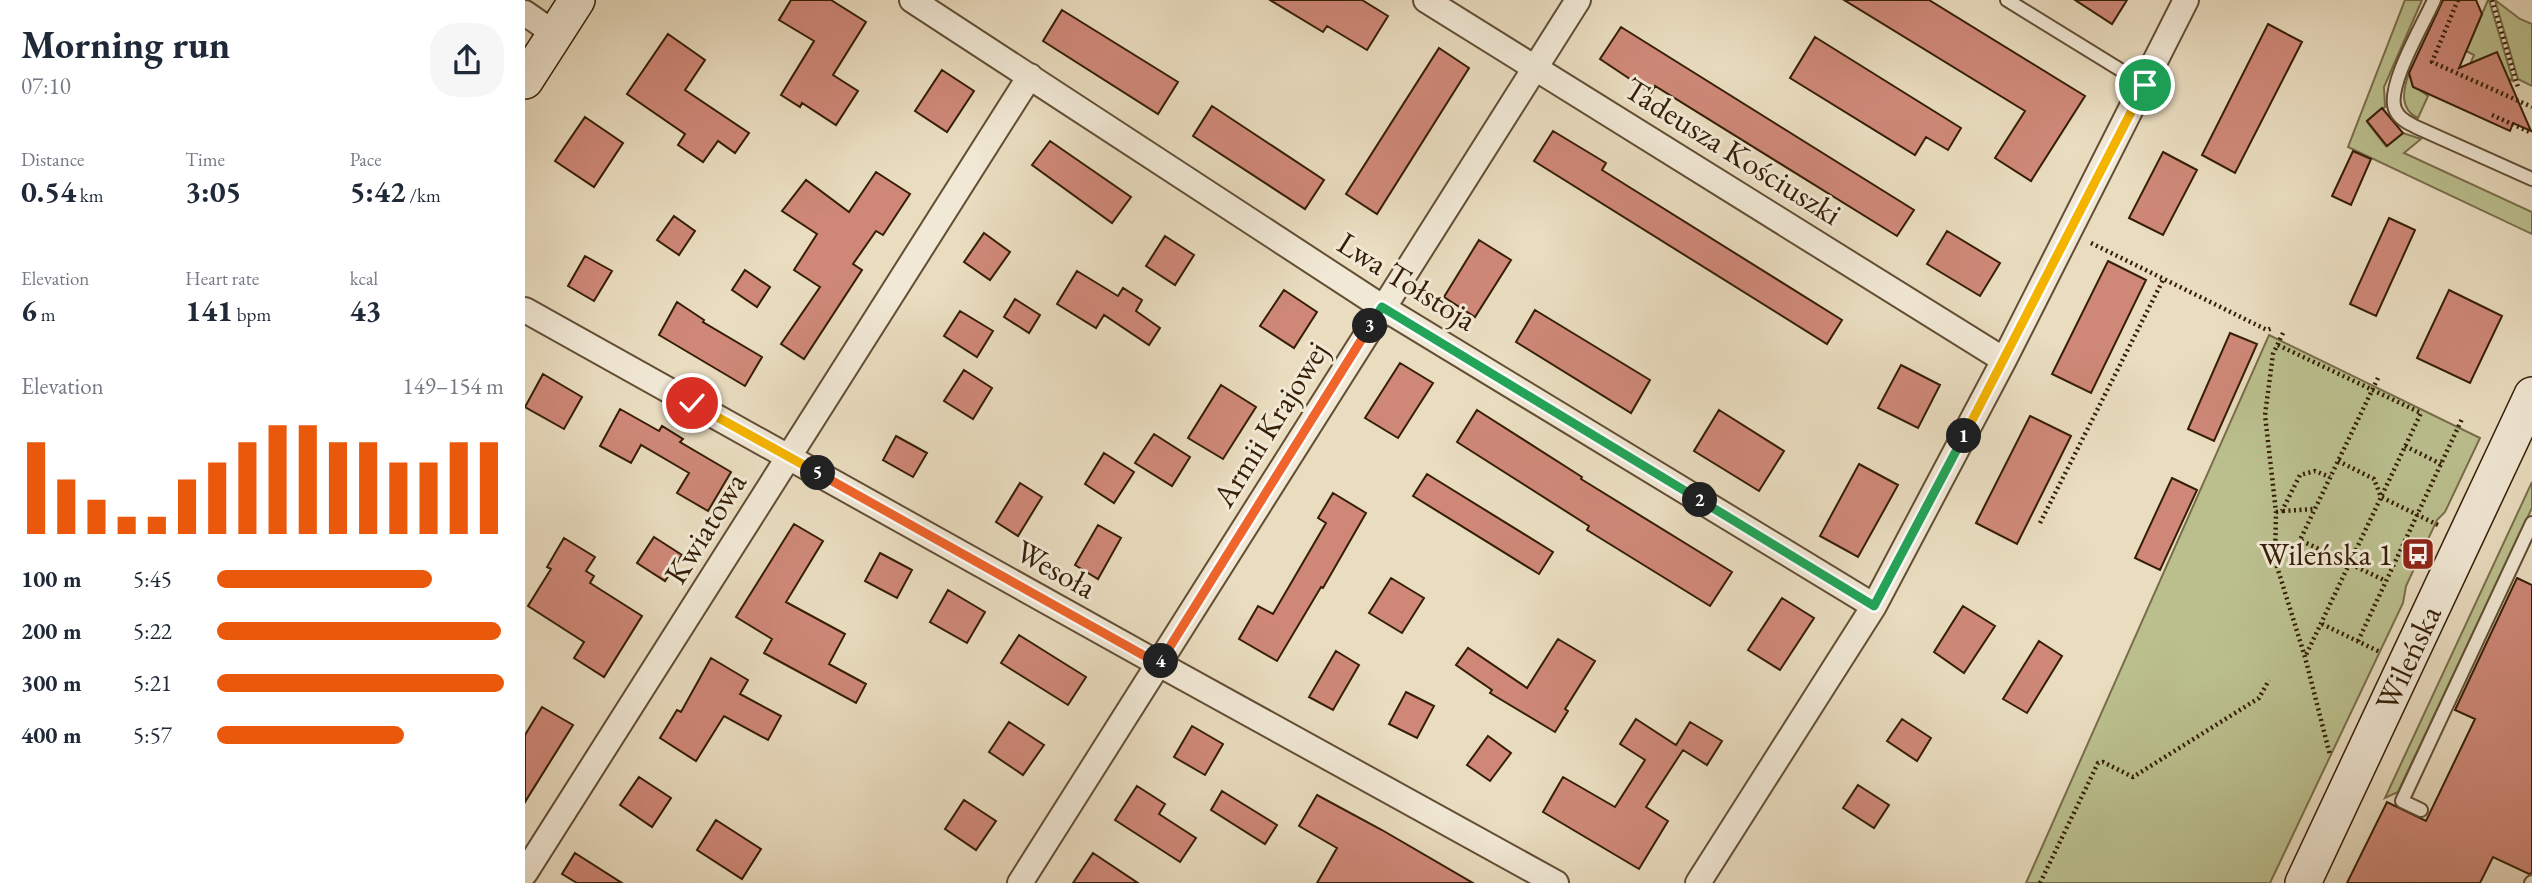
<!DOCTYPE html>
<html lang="en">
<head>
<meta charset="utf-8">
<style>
	body { margin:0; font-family:"EB Garamond",serif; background:#f6f6f7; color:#1f2937; height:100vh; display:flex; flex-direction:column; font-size:26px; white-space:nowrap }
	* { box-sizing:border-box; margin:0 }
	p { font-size:23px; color:#747a83 }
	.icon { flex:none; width:38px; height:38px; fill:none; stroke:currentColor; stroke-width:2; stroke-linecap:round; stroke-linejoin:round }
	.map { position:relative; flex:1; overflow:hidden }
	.side { display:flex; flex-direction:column; background:#fff; width:525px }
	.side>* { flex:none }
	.pin { position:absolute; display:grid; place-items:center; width:60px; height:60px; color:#fff; margin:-30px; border:4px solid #fff; border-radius:50%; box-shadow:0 2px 7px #0007 }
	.km { position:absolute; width:35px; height:35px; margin:-18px; border-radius:50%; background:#222; color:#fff; font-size:19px; line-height:35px; text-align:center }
	.round { display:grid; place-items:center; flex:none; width:74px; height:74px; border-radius:28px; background:#f6f6f7 }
	.head { display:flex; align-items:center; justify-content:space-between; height:119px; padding:0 21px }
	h1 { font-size:38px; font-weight:700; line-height:52px }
	.figures { display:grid; grid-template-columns:repeat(3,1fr); gap:10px; height:119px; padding:7px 21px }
	.figures div { display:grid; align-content:center }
	.figures b { font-size:30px; font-weight:700 }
	.figures small { font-size:19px; font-weight:400 }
	.figures p { font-size:19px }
	.chart { height:196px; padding:14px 21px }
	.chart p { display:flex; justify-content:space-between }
	.chart svg { width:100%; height:126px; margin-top:7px; stroke:#ea580c; stroke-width:6 }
	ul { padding:0 21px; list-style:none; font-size:23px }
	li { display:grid; grid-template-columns:112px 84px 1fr; align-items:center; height:52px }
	li i { height:18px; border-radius:9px; background:#ea580c }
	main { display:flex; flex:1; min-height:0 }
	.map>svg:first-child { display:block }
</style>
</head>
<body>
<main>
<section class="side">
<div class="head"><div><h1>Morning run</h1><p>07:10</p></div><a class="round"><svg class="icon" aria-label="share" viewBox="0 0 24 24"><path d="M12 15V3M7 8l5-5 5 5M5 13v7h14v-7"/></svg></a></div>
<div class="figures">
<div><p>Distance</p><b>0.54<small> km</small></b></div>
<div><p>Time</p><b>3:05</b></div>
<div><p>Pace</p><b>5:42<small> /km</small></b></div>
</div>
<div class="figures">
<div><p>Elevation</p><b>6<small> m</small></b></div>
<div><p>Heart rate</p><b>141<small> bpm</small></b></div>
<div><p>kcal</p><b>43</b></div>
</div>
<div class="chart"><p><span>Elevation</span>149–154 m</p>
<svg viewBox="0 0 160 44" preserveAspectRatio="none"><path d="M5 44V12M15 44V25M25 44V32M35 44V38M45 44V38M55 44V25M65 44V19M75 44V12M85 44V6M95 44V6M105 44V12M115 44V12M125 44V19M135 44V19M145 44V12M155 44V12"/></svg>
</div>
<ul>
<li><b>100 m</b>5:45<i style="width:75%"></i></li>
<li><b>200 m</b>5:22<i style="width:99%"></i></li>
<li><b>300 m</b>5:21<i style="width:100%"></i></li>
<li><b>400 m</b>5:57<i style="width:65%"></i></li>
</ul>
</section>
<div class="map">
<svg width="2007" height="883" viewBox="0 0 2007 883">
	<rect width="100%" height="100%" fill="#e9dcbf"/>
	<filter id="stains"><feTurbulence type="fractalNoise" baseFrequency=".00286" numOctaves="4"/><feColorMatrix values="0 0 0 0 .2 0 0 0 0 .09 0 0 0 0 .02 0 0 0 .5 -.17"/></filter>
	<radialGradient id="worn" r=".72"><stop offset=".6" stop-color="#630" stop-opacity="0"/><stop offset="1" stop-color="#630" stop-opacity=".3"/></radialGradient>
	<path fill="#bbbf8e" stroke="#786e4a" stroke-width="2" d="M1880,0h17l-38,87 1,20 -18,15 19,24 17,-13 18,6 -17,14 128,59v22l-184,-87z
		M1963,0h1l24,81 -42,-19 3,-7 -8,-4z
		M1970,0l25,19 12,5v62l-14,-7z
		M1884,73l4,12 15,11 -10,22c-19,-9 -15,-28 -9,-45z
		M1744,335l211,103 -35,74 -8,8 -31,66 -3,17 -133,280h-244z
		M2007,482v26l-134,284 -13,6z"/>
	<path fill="#cf8878" stroke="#351e05" stroke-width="2" d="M266,0h40l35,22 -33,53 25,16 -22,34 -34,-22 -2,4 -19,-12 33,-54 -35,-21z
		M745,0h92l26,16 -21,34 -40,-24 -4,6z
		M1319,0h85l156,96 -54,85 -36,-23 30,-47z
		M1550,0h52l-15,24z
		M1918,0h33l6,14 -23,54 38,-16 34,79 -18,-8 -3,8 -97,-44 -4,-14z
		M537,10l116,72 -20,32 -115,-73z
		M1743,24l34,18 -67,131 -33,-18z
		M1096,27l293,183 -17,26 -242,-150 -4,7 -51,-34z
		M143,34l37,26 -20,30 64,43 -14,20 -17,-12 -15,21 -25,-17 7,-11 -58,-40z
		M1290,37l146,91 -13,22 -22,-13 -11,18 -125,-77z
		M914,48l30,20 -92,146 -31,-20z
		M417,70l32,21 -27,41 -32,-21z
		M687,106l112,74 -19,29 -112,-73z
		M1857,108l21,25 -16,13 -20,-25z
		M60,117l38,26 -29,44 -39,-26z
		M1028,131l53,32 -4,7 240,150 -15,24 -293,-183z
		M525,141l81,56 -19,26 -80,-58z
		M1828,151l18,8 -20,46 -19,-9z
		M1638,152l34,18 -34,65 -34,-17z
		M351,172l34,22 -27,41 -7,-4 -23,33 9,6 -58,89 -23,-15 39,-57 -26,-17 23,-36 -35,-23 24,-31 43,32z
		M149,216l21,15 -16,24 -22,-15z
		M1864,218l26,12 -39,86 -26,-12z
		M1422,231l53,32 -20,33 -53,-32z
		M459,233l26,19 -20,28 -26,-18z
		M640,236l29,19 -19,30 -29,-19z
		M954,240l32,20 -36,57 -31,-20z
		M60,256l27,15 -18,30 -26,-15z
		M1583,261l38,19 -55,113 -39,-19z
		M220,270l25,17 -13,20 -25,-17z
		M552,271l41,25 5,-8 19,12 -6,11 24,17 -11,17 -45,-30 -8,13 -39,-24z
		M759,290l33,22 -23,36 -34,-22z
		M1924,290l53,26 -32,67 -53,-25z
		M490,299l25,16 -11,18 -25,-16z
		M152,302l27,18 -1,2 59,35 -17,29 -86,-51z
		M1010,310l115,70 -19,33 -115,-71z
		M435,311l33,20 -16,26 -33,-21z
		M1705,333l27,11 -43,97 -26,-12z
		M875,363l33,20 -35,55 -33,-20z
		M1376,365l39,20 -22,43 -40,-20z
		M439,370l28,18 -19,31 -29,-18z
		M18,374l39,23 -18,32 -39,-22z
		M696,385l35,22 -33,52 -35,-21z
		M95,409l39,22 3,-5 21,13 -3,3 51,30 -23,39 -31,-18 12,-20 -48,-28 -10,18 -31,-17z
		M952,410l105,67 -1,2 151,93 -22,34 -123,-76 2,-4 -132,-84z
		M1194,410l65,41 -25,40 -65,-40z
		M1505,416l41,20 -54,108 -41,-21z
		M629,434l36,23 -18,29 -37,-23z
		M371,436l31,17 -14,24 -30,-17z
		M579,453l30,19 -20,31 -29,-19z
		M1334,464l39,21 -40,72 -38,-21z
		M902,474l126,78 -14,22 -126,-78z
		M1647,478l25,12 -37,80 -25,-12z
		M495,483l22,14 -24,39 -22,-14z
		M808,493l33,20 -43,75 -2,-1 -44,74 -38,-22 19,-33 15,8 53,-91 -8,-5z
		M269,524l29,17 -37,61 59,32 -16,30 37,20 -10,19 -92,-50 8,-14 -36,-22z
		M573,525l23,13 -23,41 -23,-14z
		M129,537l28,18 -17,26 -28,-18z
		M39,538l31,19 -9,14 8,5 -4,7 52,33 -38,61 -30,-19 10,-16 -56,-36 23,-37 -4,-2z
		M355,553l32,17 -15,28 -32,-17z
		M866,578l33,20 -22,35 -33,-20z
		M1992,578l15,7v288l-3,1 -36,-17 -13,26h-133l40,-81 39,19 49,-102 -20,-9z
		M423,590l37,22 -18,31 -37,-21z
		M1257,598l32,20 -34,52 -32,-20z
		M1438,606l32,20 -31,47 -30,-21z
		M494,635l67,42 -18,28 -67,-42z
		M1033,639l37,22 -30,48 3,2 -13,21 -65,-39 2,-3 -36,-25 12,-17 59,40z
		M1514,641l23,15 -35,57 -24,-14z
		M811,651l23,14 -26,45 -24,-13z
		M186,658l37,22 -8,14 41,22 -13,24 -44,-24 -28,45 -36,-23 17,-28 4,2z
		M881,692l28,14 -17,32 -28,-14z
		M17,707l31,18 -48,77v-67z
		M1111,719l40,26 14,-23 32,19 -15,24 -24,-15 -37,57 22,14 -29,48 -96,-57 20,-35 52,30 30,-47 -25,-16z
		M1377,719l29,19 -14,23 -30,-20z
		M484,722l35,23 -21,30 -34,-23z
		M667,726l31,18 -18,31 -31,-18z
		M963,736l23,17 -21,28 -23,-16z
		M114,777l32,21 -19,29 -32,-22z
		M1333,785l31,20 -15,23 -31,-20z
		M612,786l28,18 -6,10 37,24 -16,24 -65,-42z
		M697,791l55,34 -12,19 -54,-34z
		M792,795l65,35 91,53h-156l20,-35 -38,-22z
		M439,800l32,21 -20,29 -31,-21z
		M191,820l45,29 -19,30 -45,-29z
		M50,853l47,30h-45l-15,-9z
		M568,853l45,30h-65z"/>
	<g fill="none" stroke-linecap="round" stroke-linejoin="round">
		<defs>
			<path id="lane" d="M1482,0l138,85
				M1909,0c-10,23 -48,86 -39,109 4,10 12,13 21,18l116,52
				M1896,810l-19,-9 130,-278
				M2006,883l1,-1"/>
			<path id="street" d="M387,0l470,307 492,299
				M901,0l578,360
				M0,13l30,21
				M0,310l634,354 397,219
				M0,873l505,-797
				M495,883l558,-883
				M1173,883l176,-277 130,-246 182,-360"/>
			<path id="secondary" d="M0,81l52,-81
				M1778,883l229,-488"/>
		</defs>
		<use href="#lane" stroke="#624e34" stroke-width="16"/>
		<use href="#street" stroke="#624e34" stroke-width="28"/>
		<use href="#secondary" stroke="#351e05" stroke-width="38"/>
		<path stroke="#351e05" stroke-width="4.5" stroke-dasharray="2 3.5" stroke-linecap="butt" d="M1933,0l-26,62 100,45
			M1967,0l26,87
			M1967,115l40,18
			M1566,243l176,87 6,-2
			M1758,333l-10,21 -8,61 11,97 -1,48 30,97 25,98
			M1753,345l143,68 -116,244
			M1853,378l-78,162 86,41
			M1880,446l36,18
			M1813,461l36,18 7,18 57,28
			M1758,511l31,-2
			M1751,512l6,-1 18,-36 15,-4 15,6
			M1515,523l123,-243
			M1797,624l58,28
			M1833,641l104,-222
			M1515,883l58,-120 5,-1 30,15 126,-79 10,-18"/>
		<use href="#lane" stroke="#f1e8d5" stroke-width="12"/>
		<use href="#street" stroke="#f1e8d5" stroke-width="24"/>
		<use href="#secondary" stroke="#f1e8d5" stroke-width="35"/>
	</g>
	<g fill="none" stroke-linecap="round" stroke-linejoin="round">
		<defs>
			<path id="split-1" d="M1439,436l181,-351"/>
			<path id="split-2" d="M1175,500l174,106 90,-170"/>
			<path id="split-3" d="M845,326l12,-19 318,193"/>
			<path id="split-4" d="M636,661l209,-335"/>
			<path id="split-5" d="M293,473l341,191 2,-3"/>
			<path id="split-6" d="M167,403l126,70"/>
		</defs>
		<use href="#split-1" stroke="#fff" stroke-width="14"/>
		<use href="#split-2" stroke="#fff" stroke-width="14"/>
		<use href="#split-3" stroke="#fff" stroke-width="14"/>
		<use href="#split-4" stroke="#fff" stroke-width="14"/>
		<use href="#split-5" stroke="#fff" stroke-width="14"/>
		<use href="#split-6" stroke="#fff" stroke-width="14"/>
		<use href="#split-1" stroke="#f5b400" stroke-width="9"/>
		<use href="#split-2" stroke="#22a559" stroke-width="9"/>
		<use href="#split-3" stroke="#22a559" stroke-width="9"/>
		<use href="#split-4" stroke="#f0652b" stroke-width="9"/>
		<use href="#split-5" stroke="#f0652b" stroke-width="9"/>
		<use href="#split-6" stroke="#f5b400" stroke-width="9"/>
	</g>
	<defs>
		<symbol id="bus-square" viewBox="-11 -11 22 22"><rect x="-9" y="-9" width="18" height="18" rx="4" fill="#8f2418" stroke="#f1e8d5"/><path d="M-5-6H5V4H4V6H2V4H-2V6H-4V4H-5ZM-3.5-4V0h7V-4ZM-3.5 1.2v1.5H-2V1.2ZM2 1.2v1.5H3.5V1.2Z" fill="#fff"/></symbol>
	</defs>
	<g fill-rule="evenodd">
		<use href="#bus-square" x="1874" y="535" width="38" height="38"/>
	</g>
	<g text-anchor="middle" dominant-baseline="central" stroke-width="6" stroke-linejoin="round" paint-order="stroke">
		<g font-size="32" fill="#351e05" stroke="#f1e8d5">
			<text transform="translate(1208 151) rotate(32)">Tadeusza Kościuszki</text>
			<text transform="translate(882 281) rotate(32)">Lwa Tołstoja</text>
			<text transform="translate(745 424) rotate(-58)">Armii Krajowej</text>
			<text transform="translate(180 528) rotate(-58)">Kwiatowa</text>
			<text transform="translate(531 569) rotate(29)">Wesoła</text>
			<text transform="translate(1883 658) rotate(-65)">Wileńska</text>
		</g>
		<g font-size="32" fill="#351e05" stroke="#f1e8d5" text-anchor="end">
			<text x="1868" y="554">Wileńska 1</text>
		</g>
	</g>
	<rect width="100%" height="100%" filter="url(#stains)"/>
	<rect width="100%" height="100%" fill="url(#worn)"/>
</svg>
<div class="pin" style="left:1620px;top:85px;background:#1e9e55"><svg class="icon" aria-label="arrive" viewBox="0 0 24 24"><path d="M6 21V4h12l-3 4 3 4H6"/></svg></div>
<div class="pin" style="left:167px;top:403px;background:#d93025"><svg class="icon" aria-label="check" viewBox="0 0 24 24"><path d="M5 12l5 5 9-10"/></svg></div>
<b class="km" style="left:1439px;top:436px">1</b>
<b class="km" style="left:1175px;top:500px">2</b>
<b class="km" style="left:845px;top:326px">3</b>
<b class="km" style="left:636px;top:661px">4</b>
<b class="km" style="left:293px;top:473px">5</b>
</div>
</main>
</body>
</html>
